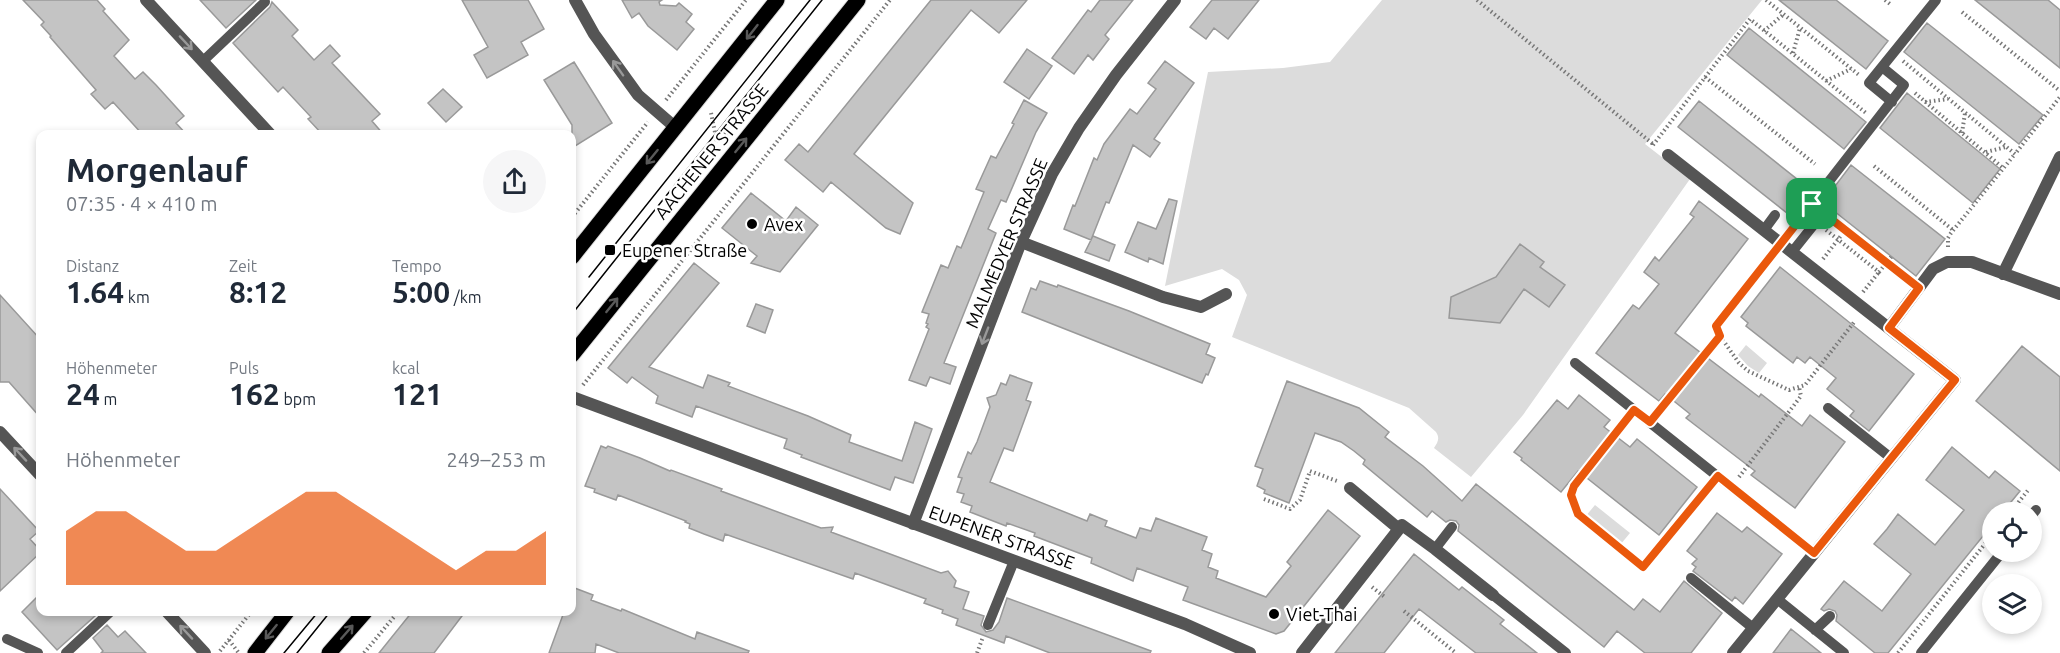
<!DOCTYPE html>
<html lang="de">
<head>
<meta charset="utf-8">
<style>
	body { margin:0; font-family:Ubuntu,sans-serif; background:#f6f6f7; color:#1f2937; height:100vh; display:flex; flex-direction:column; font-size:22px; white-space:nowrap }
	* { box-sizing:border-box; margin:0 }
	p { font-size:20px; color:#747a83 }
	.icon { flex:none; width:33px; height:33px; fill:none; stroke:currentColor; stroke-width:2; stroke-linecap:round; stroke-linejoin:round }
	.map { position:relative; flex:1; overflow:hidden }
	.side { position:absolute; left:36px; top:130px; width:540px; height:486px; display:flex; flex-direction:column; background:#fff; border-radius:12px; box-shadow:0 3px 9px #0003 }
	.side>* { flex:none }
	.buttons { position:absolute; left:1982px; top:502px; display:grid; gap:12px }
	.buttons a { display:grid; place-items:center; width:60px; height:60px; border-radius:50%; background:#fff; box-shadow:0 3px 9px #0003; font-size:30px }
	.pin { position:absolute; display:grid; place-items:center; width:51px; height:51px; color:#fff; margin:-26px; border-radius:12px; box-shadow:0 3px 9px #0006 }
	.round { display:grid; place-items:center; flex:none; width:63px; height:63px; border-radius:32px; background:#f6f6f7 }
	.overview { display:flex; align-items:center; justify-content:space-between; height:102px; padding:0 30px }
	h1 { font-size:33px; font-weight:700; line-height:45px }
	.metrics { display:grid; grid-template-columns:repeat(3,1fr); gap:9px; height:102px; padding:6px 30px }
	.metrics div { display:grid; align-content:center }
	.metrics b { font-size:30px; font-weight:700 }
	.metrics small { font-size:16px; font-weight:400 }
	.metrics p { font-size:16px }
	.chart { height:168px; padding:12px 30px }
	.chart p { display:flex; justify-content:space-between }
	.chart svg { width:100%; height:108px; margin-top:6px; fill:#ea580c; opacity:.7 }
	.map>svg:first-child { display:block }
</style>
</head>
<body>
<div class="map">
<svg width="2060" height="653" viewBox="0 0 2060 653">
	<rect width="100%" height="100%" fill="#fff"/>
	<path fill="#dcdcdc" d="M1382,0h380l-117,144 45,35 -167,236 -52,62 -37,-29c4,-6 6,-10 2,-16l-27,-24 -177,-71 15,-42 -8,-15 -17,-11 -57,17 43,-214 75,-4 47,-6z
		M1746,345l21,18 -8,10 -11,-7 -10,-11z
		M1595,505l35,28 -10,12 -35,-28z"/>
	<path fill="#c4c4c4" stroke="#999" stroke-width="1.5" d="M23,0h74l8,9 -2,2 26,29 -15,16 21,23 8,-7 13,13 28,31 -8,7 11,12h-44l-30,-33 -8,7 -14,-15 5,-4 -46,-53 1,-1 -10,-11 3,-3z
		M200,0h56l-30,28z
		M462,0h66l16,29 -23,13 7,13 -41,23 -13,-23 14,-8z
		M622,0h40l-3,2 1,3 16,1 3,-3 13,11 -6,8 8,7 -17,21 -29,-24 -9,-13 -7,5z
		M931,0h96l-28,33 -28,-23 -117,144 59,49 -13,31 -14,-6 -55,-46 -8,10 -38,-32 14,-16 9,8z
		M1100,0h33l-28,35 4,4 -16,21 -5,-5 -14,19 -22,-16 36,-48 3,2z
		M1212,0h47l-31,39 -14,-11 -8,11 -16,-12z
		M1779,0h57l52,41 -22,28z
		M1975,0h73l12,10v58z
		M272,2l26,28 -6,6 22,24 16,-15 10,11 -8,7 48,51 -8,7 12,14h-61l-15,-16 3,-2 -28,-30 -5,5 -45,-49 37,-36z
		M1927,23l116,92 -24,29 -115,-92z
		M1749,28l117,94 -22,27 -117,-94z
		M1027,49l25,17 -23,33 -25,-17z
		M1165,61l29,22 -40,56 6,4 -10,14 -17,-12 -24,58 -3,-1 -15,38 -27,-11 9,-24 2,1 19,-48 3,2 7,-16 26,-35 7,5 19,-25 -8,-6z
		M574,62l38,61 -40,25v-23l-28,-45z
		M443,89l19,18 -16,15 -18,-19z
		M1907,93l93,76 -27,34 -93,-75z
		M1024,100l23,13 -11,19 -30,70 -5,-2 -13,29 8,4 -52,130 12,4 -6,17 -20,-7 -4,9 -17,-6 20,-51 -3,-2 2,-3 -2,-1 3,-9 -7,-2 19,-47 7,3 9,-22 4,2 23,-56 -8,-3 15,-33 5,2 18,-34 -2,-1z
		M1699,101l113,90 -20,26 -114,-90z
		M1851,165l94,74 -29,37 -82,-65 1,-6 -3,-4 -3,-1 -6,2z
		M751,193l35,28 10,-14 22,18 -38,47 -29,-9 6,-7 -35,-28z
		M1169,199l8,2 -14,63 -14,-6 -1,4 -23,-10 13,-30 18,7z
		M1699,201l49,38 -73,94 84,64 2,-3 41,32 8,-11 35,27 -50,66 -44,-33 4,-4 -69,-53 4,-4 -25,-20 -6,7 -63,-48 37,-48 6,4 20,-25 -15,-12 11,-15 4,4 35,-44 -4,-3z
		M1093,236l22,9 -6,16 -24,-9z
		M1520,244l24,18 -4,5 25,18 -16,22 -25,-18 -24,34 -51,-5 2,-21 45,-20z
		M694,263l25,20 -70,84 54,21 5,-13 22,8 -2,3 80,30 43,19 -2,7 53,19 13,-39 17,7 -19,54 -18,-6 -5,13 -89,-33 1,-2 -18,-7 3,-9 -31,-11 -60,-22 -4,11 -36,-14 2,-7 -26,-19 -5,6 -19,-15z
		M1780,267l134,107 -45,57 -19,-15 4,-5 -27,-22 9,-11 -26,-21 -5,6 -8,-6 -4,6 -47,-37 2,-3 -7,-6z
		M1040,281l17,6 1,-2 71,26 81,33 -4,10 9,4 -7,17 -2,-1 -4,9 -180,-71 9,-24 5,2z
		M0,295l40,44v78l-31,-35h-9z
		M756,304l17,6 -8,23 -18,-7z
		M2022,346l38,31v94l-84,-70z
		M1010,375l22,8 -6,17 5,2 -18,49 -9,-3 -14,34 97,39 3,-7 17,7 -2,5 31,12 4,-10 11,3 5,-13 51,19 -5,13 10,4 -4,13 10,4 -2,7 50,19 25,-31 -4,-4 41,-52 32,26 -76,95 -8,3 -93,-34 5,-13 -51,-19 -4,13 -42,-18 1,-5 -58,-22 1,-3 -28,-10 -1,3 -36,-14 2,-6 -11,-4 3,-8 -7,-2 5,-14 -4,-1 10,-25 3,2 6,-12 13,-35 -3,-9 9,-3 5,-12 5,2z
		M1287,381l72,27 30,24 -4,5 38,29 39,35 14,-17 158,126 9,-11 17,13 24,-31 38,32 -31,40h-46l-28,-22 -13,16 -146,-116 1,-6 -3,-4 -6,-1 -4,2 -14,-11 -5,6 -64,-53 2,-4 -11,-9 -13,-9 -26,-9 -26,70 -25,-10 1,-3 -8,-4 6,-17 -8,-3z
		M1579,395l31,25 -6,7 26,20 7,-8 60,48 -38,48 -81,-64 -17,21 -40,-32 1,-2 -8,-6 43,-52 11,9z
		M601,446l5,2 2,-2 32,12 30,13 1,-1 51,19 -1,2 100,37 12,-1 -2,5 110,41 7,-2 8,10 -2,6 15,5 -6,17 21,7 -3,9 5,7 7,-2 6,-8 8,-24 144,53 -1,2h-100l-44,-17 -2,7 -48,-18 2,-6 -16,-6 1,-3 -19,-7 2,-4 -71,-26 -2,6 -128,-45 -2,7 -19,-7 -15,-6 1,-4 -5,-2 1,-1 -68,-26 -2,5 -22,-8 1,-3 -10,-3z
		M1952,447l37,31 6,-7 25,20 -18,22h-10v12l-104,128h-13l-39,-32 1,-6 -2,-4 -6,-2 -5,2 -3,-2 23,-28 38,30 29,-37 -37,-30 13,-15 11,-15 37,31 29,-35 -38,-30z
		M0,489l39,42 -9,8 10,11v3l-40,38z
		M1717,513l25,19 5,-5 35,27 -39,50 -8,-7 -3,4 -39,-30 3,-4 -4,-3 5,-5 -10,-8z
		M1414,554l45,36 3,-3 42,33 -4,4 37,29h-61l-57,-44 -35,44h-49z
		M572,587l21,8 -2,5 30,11 1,-2 73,30 2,-7 52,19 -1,2h-129l-23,-9 -1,9h-46l15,-41h8z
		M40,594v18h57l-1,3 -39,35 -35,-38z
		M412,612h53l-31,41h-55z
		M107,625l11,12 7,-6 21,22h-45l2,-2 -10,-13z
		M1791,629l30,24h-48z"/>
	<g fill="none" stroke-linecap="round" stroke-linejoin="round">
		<defs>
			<path id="primary" d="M572,257l205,-257
				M572,355l286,-355
				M255,653l32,-41
				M329,653l36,-41"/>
		</defs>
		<use href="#primary" stroke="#dbdbdb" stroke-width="17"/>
		<path stroke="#777" stroke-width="4" stroke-dasharray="1.5 3" stroke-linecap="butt" d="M1477,0l176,144
			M1766,0l93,75
			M1885,0l5,4
			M1962,12l98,79
			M1764,31l20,-17
			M1793,53l7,-25
			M1903,61l112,93 45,-57
			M1705,77l110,87
			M1826,81l25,-12
			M1915,93l88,75
			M666,100l80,-100
			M1925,102l23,-3
			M711,113l6,29 10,-12 2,5
			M1962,133l3,-20
			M1653,145l97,-126 116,94
			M1986,152l20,-5
			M709,153l8,-11
			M1874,166l79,64
			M572,217l76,-95
			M1835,221l74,59
			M1826,230l53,42 13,-16
			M1948,247v-9l3,-5 64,-79
			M1823,259l27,-35
			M1863,292l16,-20
			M1720,336l-4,-11 57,-71
			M583,385l307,-385
			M1658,413l62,-77 19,27 9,8 41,19 16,-5 50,-64
			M1626,421l-52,65 -3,9 7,19 65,53 66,-81
			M1739,477l62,-81 -2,-9
			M1264,499l26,10 10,-9 10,-29 27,10
			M2010,513l19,-24
			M1372,587l14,11
			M1404,611l52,42
			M229,640l9,12
			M220,651l31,-39
			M364,653l34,-41
			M977,653l6,-16
			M1898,653l94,-118"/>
		<path stroke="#555" stroke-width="10" d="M203,61l62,-59
			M1892,102l-23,-19 67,-83
			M1764,230l11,-15
			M1781,243l123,-158 -22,-18
			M1792,252l36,-45
			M1575,363l239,190
			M1828,408l63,50
			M2031,516l5,-6
			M1435,549l17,-22
			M1691,578l62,50
			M1493,595l73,58
			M1777,599l67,54
			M988,625l26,-64
			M1815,630l15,-14
			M7,639l31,14
			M66,653l44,-41
			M1921,653l81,-101"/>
		<path stroke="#555" stroke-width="12" d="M146,0l125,135
			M575,0l19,34 44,61 38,33
			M1668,155l287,225 -222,273
			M1021,242l142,55 38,10 25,-13
			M2003,274l57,-117
			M1889,328l44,-59 14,-7h25l88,32
			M572,397l613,227 65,29
			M0,432l40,43
			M1350,488l49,41
			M913,524l108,-282 31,-68 27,-46 37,-53 59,-75
			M167,612l38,41
			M1302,653l100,-128 33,24 58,46"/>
		<use href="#primary" stroke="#000" stroke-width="15"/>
		<path stroke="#000" stroke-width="1.5" d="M589,277l221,-277
			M572,314l250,-314
			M284,653l34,-41
			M297,653l33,-41"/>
	</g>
	<defs><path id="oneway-shaft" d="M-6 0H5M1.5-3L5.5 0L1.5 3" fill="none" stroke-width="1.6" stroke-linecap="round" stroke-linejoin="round" transform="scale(1.5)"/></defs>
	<g stroke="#595959">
		<use href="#oneway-shaft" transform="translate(752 32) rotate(128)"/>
		<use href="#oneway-shaft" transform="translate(741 145) rotate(-51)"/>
		<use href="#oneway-shaft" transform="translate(652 157) rotate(129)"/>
		<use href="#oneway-shaft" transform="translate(612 305) rotate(-51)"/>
		<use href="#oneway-shaft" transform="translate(271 632) rotate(129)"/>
		<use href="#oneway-shaft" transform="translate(347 632) rotate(-49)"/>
	</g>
	<g stroke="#999">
		<use href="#oneway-shaft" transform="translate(186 43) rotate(47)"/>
		<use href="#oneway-shaft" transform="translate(618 68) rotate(-125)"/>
		<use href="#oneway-shaft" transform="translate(985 336) rotate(111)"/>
		<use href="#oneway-shaft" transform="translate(20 454) rotate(-133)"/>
		<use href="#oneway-shaft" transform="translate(186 632) rotate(-133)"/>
	</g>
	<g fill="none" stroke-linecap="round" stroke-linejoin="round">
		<defs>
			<path id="route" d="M1812,204l107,84 -30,40 66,52 -141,173 -96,-77 -75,91 -65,-53 -7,-19 3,-9 60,-76 16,12 70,-86 -4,-10z"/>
		</defs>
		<use href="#route" stroke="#fff" stroke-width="12"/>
		<use href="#route" stroke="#ea580c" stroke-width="8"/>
	</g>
	<g fill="#000" stroke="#fff" stroke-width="2">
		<circle cx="752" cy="224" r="6"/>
		<rect x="604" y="244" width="12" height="12" rx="3"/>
		<circle cx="1274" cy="614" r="6"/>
	</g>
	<g text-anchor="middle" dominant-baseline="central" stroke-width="5" stroke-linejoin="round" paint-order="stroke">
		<g font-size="18" fill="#000" stroke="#fff">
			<text transform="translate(711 151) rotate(-51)">AACHENER STRASSE</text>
			<text transform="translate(1006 243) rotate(-67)">MALMEDYER STRASSE</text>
			<text transform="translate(1002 537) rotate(20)">EUPENER STRASSE</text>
		</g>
		<g font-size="18" fill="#000" stroke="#fff" text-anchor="start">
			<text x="764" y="224">Avex</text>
			<text x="622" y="250">Eupener Straße</text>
			<text x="1286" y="614">Viet-Thai</text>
		</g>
	</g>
</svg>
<div class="buttons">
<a><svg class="icon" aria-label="locate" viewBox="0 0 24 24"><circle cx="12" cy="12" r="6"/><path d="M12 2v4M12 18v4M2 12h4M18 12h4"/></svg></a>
<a><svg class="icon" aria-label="layers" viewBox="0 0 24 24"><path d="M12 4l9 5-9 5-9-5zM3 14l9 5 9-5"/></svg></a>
</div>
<div class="pin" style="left:1812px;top:204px;background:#1e9e55"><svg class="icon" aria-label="arrive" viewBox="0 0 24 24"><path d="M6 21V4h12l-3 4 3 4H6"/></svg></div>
<section class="side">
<div class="overview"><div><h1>Morgenlauf</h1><p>07:35 · 4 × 410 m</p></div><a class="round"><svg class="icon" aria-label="share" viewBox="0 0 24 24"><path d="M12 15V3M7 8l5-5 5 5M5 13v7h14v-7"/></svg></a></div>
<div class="metrics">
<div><p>Distanz</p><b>1.64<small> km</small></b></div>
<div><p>Zeit</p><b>8:12</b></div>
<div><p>Tempo</p><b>5:00<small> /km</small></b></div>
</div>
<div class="metrics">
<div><p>Höhenmeter</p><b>24<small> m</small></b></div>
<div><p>Puls</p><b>162<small> bpm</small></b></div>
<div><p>kcal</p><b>121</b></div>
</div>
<div class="chart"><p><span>Höhenmeter</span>249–253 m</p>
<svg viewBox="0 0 160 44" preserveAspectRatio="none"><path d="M0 44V22L10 14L20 14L30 22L40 30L50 30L60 22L70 14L80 6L90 6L100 14L110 22L120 30L130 38L140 30L150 30L160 22V44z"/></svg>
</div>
</section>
</div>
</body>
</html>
